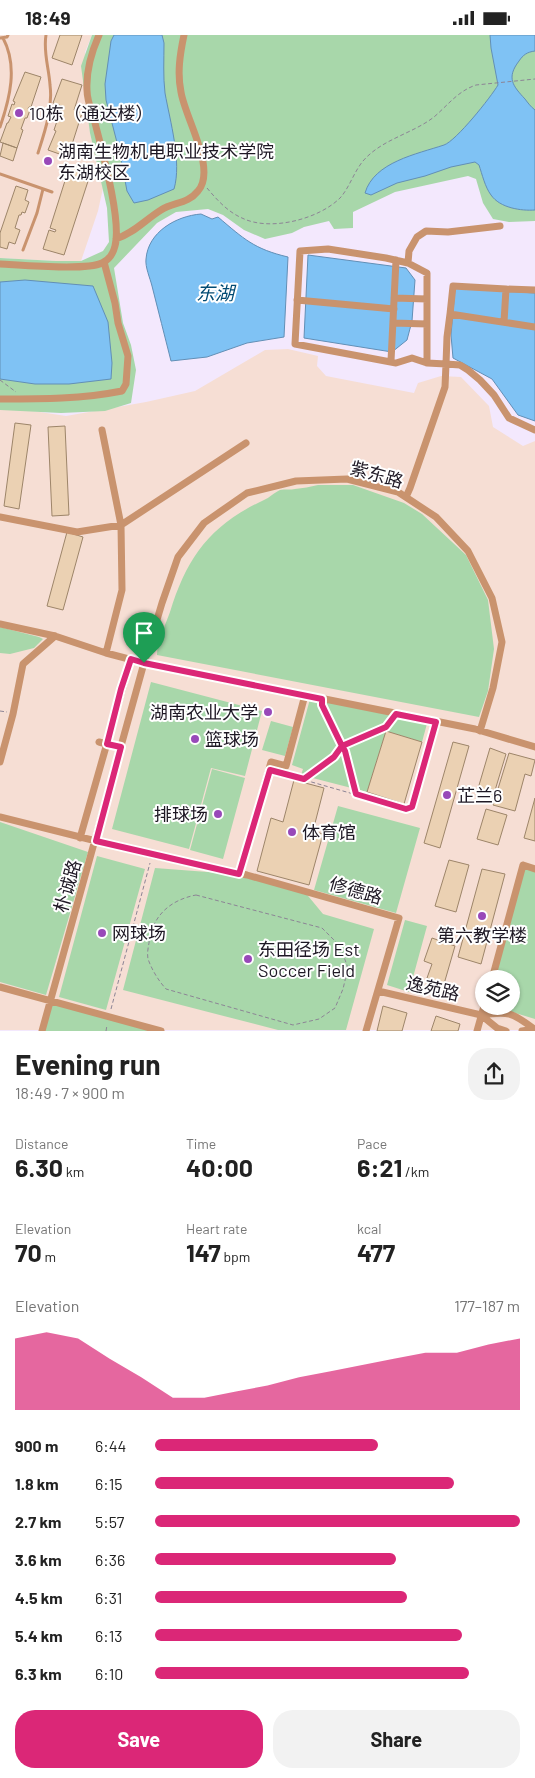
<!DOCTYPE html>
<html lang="en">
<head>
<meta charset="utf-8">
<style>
	body { margin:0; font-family:Barlow,"Noto Sans SC",sans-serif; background:#f2f2f2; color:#222; height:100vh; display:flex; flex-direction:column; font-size:19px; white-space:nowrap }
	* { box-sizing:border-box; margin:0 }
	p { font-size:16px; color:#767676 }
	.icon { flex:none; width:28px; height:28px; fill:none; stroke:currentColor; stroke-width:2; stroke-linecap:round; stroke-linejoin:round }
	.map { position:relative; height:996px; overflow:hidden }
	.drawer { display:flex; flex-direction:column; background:#fff; flex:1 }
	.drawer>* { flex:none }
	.fabs { position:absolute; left:475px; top:935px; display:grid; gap:10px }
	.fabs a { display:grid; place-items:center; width:45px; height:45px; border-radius:50%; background:#fff; box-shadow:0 1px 4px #0004; font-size:25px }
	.pin { position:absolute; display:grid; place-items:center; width:42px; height:42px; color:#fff; margin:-51px -21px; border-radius:50% 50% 50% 0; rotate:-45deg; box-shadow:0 0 5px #0007 }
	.pin .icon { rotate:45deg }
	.round { display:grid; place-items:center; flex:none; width:52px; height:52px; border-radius:20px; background:#f2f2f2 }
	.summary { display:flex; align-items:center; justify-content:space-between; height:85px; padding:0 15px }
	h1 { font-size:28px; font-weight:700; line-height:38px }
	.stats { display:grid; grid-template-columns:repeat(3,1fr); gap:8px; height:85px; padding:5px 15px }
	.stats div { display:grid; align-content:center }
	.stats b { font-size:25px; font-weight:700 }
	.stats small { font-size:14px; font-weight:400 }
	.stats p { font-size:14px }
	.chart { height:140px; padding:10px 15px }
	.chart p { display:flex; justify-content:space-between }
	.chart svg { width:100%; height:90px; margin-top:5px; fill:#db2777; opacity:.7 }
	.button { display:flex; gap:10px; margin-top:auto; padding:10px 15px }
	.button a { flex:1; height:58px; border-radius:20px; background:#db2777; color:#fff; font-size:20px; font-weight:700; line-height:58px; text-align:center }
	.button a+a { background:#f2f2f2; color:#222 }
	ul { padding:0 15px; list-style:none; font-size:16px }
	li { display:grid; grid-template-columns:80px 60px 1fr; align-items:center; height:38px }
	li i { height:12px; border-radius:6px; background:#db2777 }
	.status { display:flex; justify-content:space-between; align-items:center; height:35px; padding:0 25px; background:#fff; direction:ltr }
	.status svg { height:14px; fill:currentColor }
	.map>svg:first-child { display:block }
</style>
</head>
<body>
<div class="status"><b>18:49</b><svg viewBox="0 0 49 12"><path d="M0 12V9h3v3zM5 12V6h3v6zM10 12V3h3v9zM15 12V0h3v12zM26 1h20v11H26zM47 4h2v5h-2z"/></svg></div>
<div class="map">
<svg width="535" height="996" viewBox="0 0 535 996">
	<rect width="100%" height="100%" fill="#f3e8fd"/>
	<path fill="#f6ded4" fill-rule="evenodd" d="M0,0h92l-7,17 5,81 13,55 -5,23 -17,50h-25l-56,-3z
		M288,314l30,7 -1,10 9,10 88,17 4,-10 23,-7 20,1 28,29 4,21 30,19 12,-5v589h-535v-624l66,10 80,-14 49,-11 70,-41zM484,944h27v27h-27z"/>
	<path fill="#a8d7aa" d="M92,0h443v186l-26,1 -16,-3 -10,-16 -7,-24 -8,-3 -73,16 -42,20v16l-19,1 -5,-8 -25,6 -12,6 -27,6 -21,-9 -21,-15 -15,-6 -32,3 -19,11 -43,45 9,55 8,22 5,25 -5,33 -26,8 -44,2 -61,-3v-152l56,3h25l22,-10 6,-9 -2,-34 -17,-75 -9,-67z
		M318,450h35l51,18 18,11 44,41 22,45 6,49 -6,42 -9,26 -322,-62c0,-14 8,-29 13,-43 17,-55 40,-87 94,-112 5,-2 11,-8 16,-10 5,-1 11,0 15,-1 8,-1 15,-2 23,-4z
		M0,592l39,10 4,2 -9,9 -24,6 -10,-1z
		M151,647l111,29 -17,65 -34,-8 -22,81 -77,-20z
		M310,664l118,21 -6,22 -36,-11 -19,61 -66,-17 2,-6 -11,-4z
		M271,686l22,6 -8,29 -23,-6z
		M212,734l33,9 -22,81 -33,-9z
		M338,771l82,22 -24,85 -82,-23z
		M0,787l88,30 -42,143 -46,-13z
		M97,821l48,13 -39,141 -47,-13z
		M523,830l12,4v150l-43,-13h19v-27h-19z
		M155,833l92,7 57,16 19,23 51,15 -28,101h-68l-155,-40z
		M405,885l22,6 -18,66 -22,-7z
		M50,966l111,30h-119z"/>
	<path fill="#7fc2f4" stroke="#628fb6" d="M114,0h48l2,8c0,16 -1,34 1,50 5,28 17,69 9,96l-26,11 -14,3 -7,-12 -7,-37 -14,-54 -1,-16 6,-43z
		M490,0h45v16c-8,1 -12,4 -16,10 -13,17 -6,25 6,38 3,4 6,8 10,11v100c-14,1 -35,-2 -44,-15 -6,-8 -9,-21 -12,-30l-4,-3 -24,5 -26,9 -28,7 -26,12 -6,-2c9,-31 52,-39 79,-48 12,-4 47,-48 54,-60l-7,-37z
		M201,179l11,5 6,-2c26,22 36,32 70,40l-4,80 -37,6 -40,14 -36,4c-6,-25 -13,-50 -19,-75 -2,-8 -7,-19 -6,-27 2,-27 30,-43 55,-45z
		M308,220l98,13 9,12 -3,41 -5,19 -15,12 -88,-14z
		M25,245l68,6 15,36 4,41 -1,16 -42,5h-34l-35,-5v-97z
		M455,253l80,5v128l-17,-6 -26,-36 -39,-21 -2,-23z"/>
	<path fill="#ebd1b3" stroke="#9d8569" d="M60,0h22l-10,30 -20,-7z
		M25,37l16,5 -10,30h-2l-1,2 2,1 -3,8h-2l-4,11 2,1 -6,18 -17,-6 7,-19h1l3,-6 -3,-1 4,-12 2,1 1,-3 -2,-1z
		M62,44l20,6 -8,25 8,3 -14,44 -20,-7 8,-19 -2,-1 8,-24 -9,-3z
		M3,108l14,5 -4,13 -13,-5z
		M70,130l21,7 -27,83 -21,-6 6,-19 6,2 1,-2 -6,-2z
		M16,151l12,4 -3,10 4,2 -4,11 -3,-1 -1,3h-2l-4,13 5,2 -5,14 -6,-2 -2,7 -7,-2v-14z
		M15,388l16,2 -12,84 -15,-3z
		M65,391l4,89 -17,1 -4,-89z
		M67,497l16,5 -20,73 -16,-4z
		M386,696l36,11 -18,62 -37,-12z
		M453,707l16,4 -29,102 -16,-5z
		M490,713l16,6 -13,43 -16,-5z
		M509,718l26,7 -4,16 -6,-2 -10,37 -22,-6z
		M294,745l30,8 -11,43 10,3 -14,51 -52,-14 14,-53 12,4z
		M535,763v43l-11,-3z
		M486,774l21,6 -9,30 -21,-6z
		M449,825l20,5 -13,47 -21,-6z
		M482,834l23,5 -24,90 -23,-7z
		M432,903l23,8 -11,38 -17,-6 5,-14 -8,-3z
		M383,971l24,7 -5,18h-25z
		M436,981l24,8 -2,7h-27z"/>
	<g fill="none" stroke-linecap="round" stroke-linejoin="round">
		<path stroke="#8c8495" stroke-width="1" stroke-dasharray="4 2.5" stroke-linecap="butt" d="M207,153c10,12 21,24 35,30 28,14 78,1 99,-21 9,-11 13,-25 22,-36 19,-22 49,-27 71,-44 14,-12 24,-26 42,-32l59,-6
			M0,345l16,12
			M322,671l23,45 11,42
			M0,676l7,1
			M280,738l126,36 6,-2 22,-78
			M305,744l29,-22 9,-11 44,-19 4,-6
			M196,860l126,33 18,18 8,22 -5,21 -8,19 -16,11 -26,6 -127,-36c-8,-9 -14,-19 -18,-30 -1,-5 0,-11 1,-16 3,-27 21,-43 47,-48z
			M111,974l39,-146
			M106,996l1,-6"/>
		<path stroke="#c9936e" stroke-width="3" d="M0,3l7,-1 1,-2
			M0,92c10,-29 18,-61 3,-89
			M38,118c7,-22 15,-45 12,-68 -1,-17 -7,-33 -4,-50
			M0,139l52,18
			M23,215l14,-37 6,-24"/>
		<path stroke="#c9936e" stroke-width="7" d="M116,204c18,-6 29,-19 45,-29 12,-8 27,-6 37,-19 19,-22 -13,-73 -17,-99 -4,-19 -1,-38 3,-57
			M408,228l1,-12 8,-14 9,-6 22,1 52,-6
			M0,229c21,1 86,7 102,-1 7,-3 11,-9 13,-17 7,-26 -14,-99 -21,-127 -3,-9 -7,-19 -7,-29 -1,-20 4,-37 12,-55
			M394,263l33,1
			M297,265l97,9
			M450,279l3,-28 53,3
			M504,287l2,-33 29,1
			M393,288l34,1
			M535,292l-85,-13 -3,23 -1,27 14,1 8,5 12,10 14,15 15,23 26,12
			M391,326l5,-101
			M0,364c42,0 82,0 122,-8l4,-7 2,-28 -10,-33 -3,-20 -11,-41
			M102,395l19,95 1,65 -16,63
			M406,462l4,-9 35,-101 1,-23 -19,-1v-90l-19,-10 -22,-5 -58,-9 -28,2 -5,93 101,19 16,-5 15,5
			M0,482l77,15 44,-7 125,-82
			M0,589l55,12 51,17 38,10 331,66 60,18
			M99,707l22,6
			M0,727l13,-48 10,-50 32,-28
			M0,782l152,38 95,20 152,43 -33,113
			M80,803l51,-179
			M239,839l32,-112 15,4 19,-71
			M492,944l31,-114 12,4
			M0,952l161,44
			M378,956l103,24 16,13 9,3
			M481,980c27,-4 31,-3 53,14
			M42,996l102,-368 18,-60 16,-46 26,-34 43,-30 49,-12 51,-2 51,13 38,25 32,34 24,47 10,44 -9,46 -13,43
			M477,996l7,-25
			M522,996l13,-2"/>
	</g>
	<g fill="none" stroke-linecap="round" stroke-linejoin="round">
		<defs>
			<path id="route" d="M144,628l-13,-4 -10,30 -14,55 14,3 -25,94 143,33 31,-104 34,9 30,-22 8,-11 44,-19 10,-13 40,8 -24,85 -6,2 -50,-15 -11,-43 -3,-5 -20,-41v-6l-178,-36"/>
		</defs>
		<use href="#route" stroke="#fff" stroke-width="10"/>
		<use href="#route" stroke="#db2777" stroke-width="6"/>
	</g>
	<g fill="#9849b9" stroke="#fff" stroke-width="2">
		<circle cx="19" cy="78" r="5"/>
		<circle cx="48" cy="126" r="5"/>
		<circle cx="268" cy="677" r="5"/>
		<circle cx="195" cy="704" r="5"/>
		<circle cx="447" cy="760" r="5"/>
		<circle cx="218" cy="779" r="5"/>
		<circle cx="292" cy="797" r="5"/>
		<circle cx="482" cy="881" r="5"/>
		<circle cx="102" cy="898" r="5"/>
		<circle cx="248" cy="924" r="5"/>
	</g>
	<g text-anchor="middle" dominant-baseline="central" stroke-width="4" stroke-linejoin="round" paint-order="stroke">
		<g font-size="18" fill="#1e1824" stroke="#fff" text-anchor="start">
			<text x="29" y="78">10栋（通达楼）</text>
			<text x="58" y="116">湖南生物机电职业技术学院<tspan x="58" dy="21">东湖校区</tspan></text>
			<text x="258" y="677" text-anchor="end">湖南农业大学</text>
			<text x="205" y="704">篮球场</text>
			<text x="457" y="760">芷兰6</text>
			<text x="208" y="779" text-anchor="end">排球场</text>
			<text x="302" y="797">体育馆</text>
			<text x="112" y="898">网球场</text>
			<text x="482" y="900" text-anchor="middle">第六教学楼</text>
			<text x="258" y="914">东田径场 Est<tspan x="258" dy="21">Soccer Field</tspan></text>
		</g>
		<g font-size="18" fill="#1e1824" stroke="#fff">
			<text transform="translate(377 439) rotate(16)">紫东路</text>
			<text transform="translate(67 851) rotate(-74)">朴诚路</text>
			<text transform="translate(356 855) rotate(16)">修德路</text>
			<text transform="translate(433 953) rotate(13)">逸苑路</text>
		</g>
		<g font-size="19" font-style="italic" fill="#024b73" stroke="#fff">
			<text x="215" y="257">东湖</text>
		</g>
	</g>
</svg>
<div class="fabs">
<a><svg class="icon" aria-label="layers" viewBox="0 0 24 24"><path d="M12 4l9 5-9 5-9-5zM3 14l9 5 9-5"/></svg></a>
</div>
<div class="pin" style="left:144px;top:628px;background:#1e9e55"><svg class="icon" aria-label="arrive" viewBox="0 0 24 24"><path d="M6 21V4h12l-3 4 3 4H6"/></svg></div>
</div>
<section class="drawer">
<div class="summary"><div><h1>Evening run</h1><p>18:49 · 7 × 900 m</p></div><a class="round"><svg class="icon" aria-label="share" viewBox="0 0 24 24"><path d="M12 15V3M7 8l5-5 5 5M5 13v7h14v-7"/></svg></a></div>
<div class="stats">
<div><p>Distance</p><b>6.30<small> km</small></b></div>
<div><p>Time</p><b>40:00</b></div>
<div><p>Pace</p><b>6:21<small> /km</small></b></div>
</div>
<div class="stats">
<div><p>Elevation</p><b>70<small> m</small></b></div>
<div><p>Heart rate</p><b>147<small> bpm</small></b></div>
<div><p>kcal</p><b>477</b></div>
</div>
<div class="chart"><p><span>Elevation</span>177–187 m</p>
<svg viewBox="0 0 160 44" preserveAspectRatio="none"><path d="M0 44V9L10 6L20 9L30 19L40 28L50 38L60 38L70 35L80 32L90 28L100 25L110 22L120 19L130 16L140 16L150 12L160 9V44z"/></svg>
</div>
<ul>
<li><b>900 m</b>6:44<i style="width:61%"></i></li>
<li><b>1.8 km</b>6:15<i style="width:82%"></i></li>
<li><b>2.7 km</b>5:57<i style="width:100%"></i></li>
<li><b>3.6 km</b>6:36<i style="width:66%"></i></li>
<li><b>4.5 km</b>6:31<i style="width:69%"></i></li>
<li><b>5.4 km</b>6:13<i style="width:84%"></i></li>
<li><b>6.3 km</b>6:10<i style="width:86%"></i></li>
</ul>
<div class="button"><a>Save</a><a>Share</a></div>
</section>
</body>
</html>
